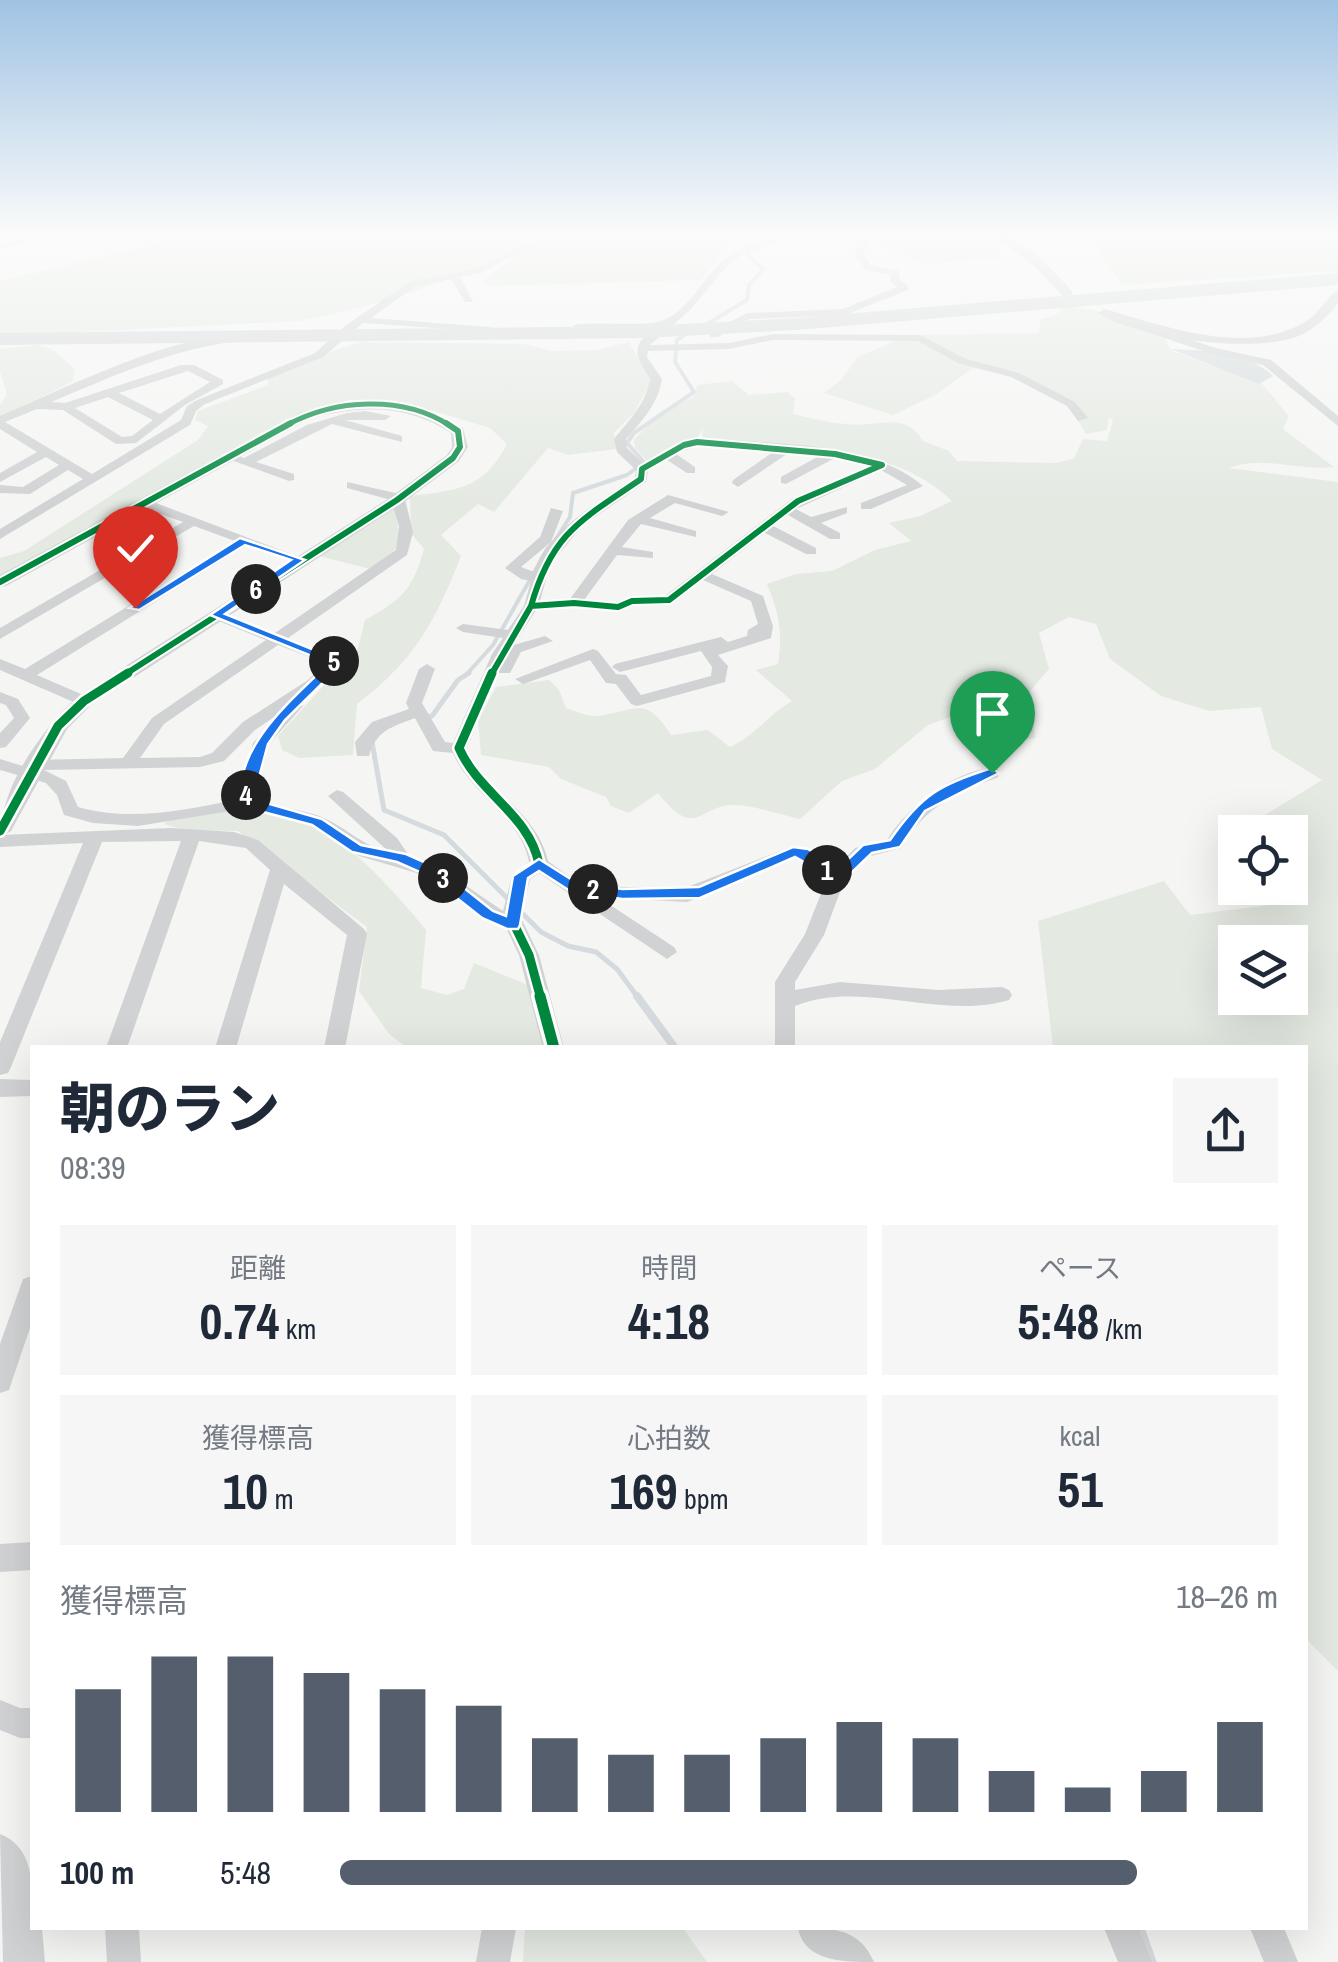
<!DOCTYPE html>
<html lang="ja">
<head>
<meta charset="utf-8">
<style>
	body { margin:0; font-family:"Archivo Narrow","Noto Sans JP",sans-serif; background:#f6f6f7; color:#1f2937; height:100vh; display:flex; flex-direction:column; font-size:38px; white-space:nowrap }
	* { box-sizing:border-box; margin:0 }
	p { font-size:32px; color:#747a83 }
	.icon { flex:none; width:55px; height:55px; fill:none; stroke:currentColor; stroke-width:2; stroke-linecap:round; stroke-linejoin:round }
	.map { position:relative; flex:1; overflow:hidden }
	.drawer { position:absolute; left:30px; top:1045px; width:1278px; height:885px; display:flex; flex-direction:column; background:#fff; border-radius:0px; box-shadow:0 10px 40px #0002 }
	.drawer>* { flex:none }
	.buttons { position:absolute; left:1218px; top:815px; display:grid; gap:20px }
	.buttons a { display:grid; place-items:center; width:90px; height:90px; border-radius:0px; background:#fff; box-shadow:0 10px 40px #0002; font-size:50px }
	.pin { position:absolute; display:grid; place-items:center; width:85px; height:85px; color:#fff; margin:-102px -42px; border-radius:50% 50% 50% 0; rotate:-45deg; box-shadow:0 0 10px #0007 }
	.pin .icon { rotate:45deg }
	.km { position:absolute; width:50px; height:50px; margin:-25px; border-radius:50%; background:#222; color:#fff; font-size:28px; line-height:50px; text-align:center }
	.round { display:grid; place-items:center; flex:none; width:105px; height:105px; border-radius:0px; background:#f6f6f7 }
	.overview { display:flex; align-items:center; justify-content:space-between; height:170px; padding:0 30px }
	h1 { font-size:55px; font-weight:800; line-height:75px }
	.metrics { display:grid; grid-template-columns:repeat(3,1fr); gap:15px; height:170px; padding:10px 30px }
	.metrics div { display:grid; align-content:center; border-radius:0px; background:#f6f6f7; text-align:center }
	.metrics b { font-size:50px; font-weight:800 }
	.metrics small { font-size:28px; font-weight:400 }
	.metrics p { font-size:28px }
	.chart { height:280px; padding:20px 30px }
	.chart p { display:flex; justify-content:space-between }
	.chart svg { width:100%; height:180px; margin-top:10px; stroke:#555e6c; stroke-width:6 }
	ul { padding:0 30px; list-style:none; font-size:32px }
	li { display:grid; grid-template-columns:160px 120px 1fr; align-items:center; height:75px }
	li i { height:25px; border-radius:12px; background:#555e6c }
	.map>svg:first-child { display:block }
</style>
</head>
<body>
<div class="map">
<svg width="1338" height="1962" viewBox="0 0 1338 1962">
	<rect width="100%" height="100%" fill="#f5f6f4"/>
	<path fill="#e4e9e2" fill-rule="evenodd" d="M239,232h296l-4,9c-78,40 -146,64 -233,80l-298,15v-55l171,-41z
		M566,232h171l-36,48 -211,6 -9,-4 51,-38z
		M863,232h131l7,26 -78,6 -56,-25z
		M1125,232h213v39l-215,14 -20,-26 -5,-22z
		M1064,306l31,4 71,29 4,11 92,34 27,32 -6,13 51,38c-35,4 -72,-12 -105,1l109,14v1189l-33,-33v-590l-252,-1 -15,-126 126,-40 26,34 80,-10 -2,-17h22v-56h-26l1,-17 57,-35 -50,-31 -11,-42 -52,4 -48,-15 -51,-37 -14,-35 -27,-7 -30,16 10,36 -18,21 4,48 -30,6 -49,-29 -28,10 -53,44 -33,12 -42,38c-21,-5 -44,-13 -65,-14 -35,-1 -39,37 -77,-12l-29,20 -18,-7 -5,-9 -45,-18 -12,-12 -68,-12 -3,-35 18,-33 53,-7 10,10 7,18c10,3 21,9 31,8 40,-5 48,-22 74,19l37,-5 22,17c25,-11 38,-32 62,-46l-36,-31 22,-6c5,-32 1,-51 -11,-80l29,-10 36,-3 43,-21 36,-9 -22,-18 31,-7 32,-15c-61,-59 -160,-52 -238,-62l-12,-2 1,-10 -5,11 -17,4 -32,21 -14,-15 -1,-8 25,-27 35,-16 3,-12 35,-4 17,14 39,-3 7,7 -2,15c22,5 52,13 74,10 23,-2 42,-7 56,17l26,10 8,10 100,2 17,-5 9,-19 24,2 6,-21 -4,-2 -2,12 -21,4 -17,-29 -57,-30 -39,-7 -38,27 -42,20 -69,-22 17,-13 17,-23 50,-22 131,-2 2,-14 15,-4zM1235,942h55v56h-55z
		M363,342l161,2 28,7 46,-1 31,-8 22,40 -17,31 -20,20 3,16 -49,6 -20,-7 -54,64 -16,-8 -37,31 20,21c-26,66 -46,104 -104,148l-4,51 -54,3 -17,-8 -4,-14 57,-63 20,-13 10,-40c37,-21 47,-29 59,-71l-13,-16 -1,-37c47,-6 73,-6 97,-52l-17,-16 -77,-23 -64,-5 -57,16 -292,161v-19l24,-7 174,-111 10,-14 -13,-6 3,-9 70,-26 -1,-8c33,-11 62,-27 96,-35z
		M37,345l15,4 23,20 -3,13 -72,35v-12l7,-10 -7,-25v-21z
		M391,507l5,1c4,41 9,37 -26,61l-55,-14z
		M233,801c23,13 38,8 59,15 51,16 101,74 134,114l-5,58 26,7 17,-6 10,-26 54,22 16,62h-138l-17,-13 -30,-43 8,-64 -129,-96 -55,-1 -19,-6 15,-12z
		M525,1928h158l24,34h-184z"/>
	<path fill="#d5dade" d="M1171,349c33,1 79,4 102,27l-14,8z"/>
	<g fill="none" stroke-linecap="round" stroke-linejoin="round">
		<path stroke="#d5dade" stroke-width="4" d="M0,247l50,-15
			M707,324l40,-24 2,-15 14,-16 -14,-12 -1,-9 20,-16
			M556,539l14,-22 3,-24 54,-18 17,-13 -17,-19 7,-10 60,-41 -19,-30 2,-22 10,-7
			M466,675l27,-30 55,-97"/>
		<path stroke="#d5dade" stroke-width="5" d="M422,717l10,-1 26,-36 11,-7
			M372,742l12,68 60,25 97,97 27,14 28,6 21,17 22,30"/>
		<path stroke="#d5dade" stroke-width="8" d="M637,996l38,52"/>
		<path stroke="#d5dade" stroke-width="9" d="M1140,1928l12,34"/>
		<path fill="#d1d2d3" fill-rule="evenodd" d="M562,232h13l-47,17 -48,24 -20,4 13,25h-8l-14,-23 -35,7 -45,32 118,9 4,1v4l-130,-9 -40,34 -118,47 -9,7 -6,14 -190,114v-10l83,-50 -15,-9 -38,24 -30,-1v-8l23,2 36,-22 -13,-8 -46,25v-9l37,-21 -37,-23v-13c52,-22 179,-85 231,-78v4c-62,8 -122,36 -180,60l14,1 116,-38h13l29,15v4l-38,21 -49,38 -20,1 -53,-34 -26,-1 -32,13 87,52 89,-54 6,-14 10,-6 118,-47 30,-27 64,-44 65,-13 48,-24zM188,371l22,11 -50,32 -41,-21zM108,397l45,23 -21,16 -10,1 -47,-29z
			M778,232h10l-11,11 -37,13 -13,10 -37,44 -40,35 79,-2 44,-9 147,1 46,24 53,14 56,29 13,16 -10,3 -11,-15 -56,-29 -53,-14 -40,-22 -145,-1 -44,9 -81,2 -1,6 15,22c-4,25 -20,42 -36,60l1,9 16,15 37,-21 17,-4c68,6 173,1 226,48l-52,23h-10v-6l46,-18 -26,-15 -85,39 15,8 36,-10v6l-26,10 19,10v6h-10l-42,-24 -15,11 43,22v6h-10l-41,-21 -53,41 51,22 10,30 -2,12 -53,17 10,11 -3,16 -88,24 -6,-2 -15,-20 -10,-1 -16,-23 -61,22 -6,2 -8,-5 78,-30 5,2 18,23 10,1 15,20 70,-19 1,-9 -11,-16 -81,21 -8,-5 3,-3 106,-27 7,5 19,-6 1,-6 10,-6 -7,-23 -48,-21 -34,24 -35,1 -16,6 -44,-4 -38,3 -22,35 31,-9 8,5 -32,11 -11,21h-11l-32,75c20,45 70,64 81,113l26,19 48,7 63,1 108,-42 16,3 29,17 17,-18 33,-9c17,-30 74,-75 110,-70v8c-44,17 -72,29 -97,71l-34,9 -24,27 -19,51 -29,47v8l45,-8 98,8 64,-3 7,3 3,5 -3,5c-70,21 -145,-21 -214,6v42h-20v-66l30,-48 23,-58 -33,-18 -108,44 -89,-5 76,50 3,5 -10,7 -128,-86 -9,6 -9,39 18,37 25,93h-21l-24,-93 -12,-25 -87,-56 -61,-18 -48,-30 -62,-18 -111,18 -45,-3 -29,-8 -7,-20 -11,-12 -46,-13v-11l26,8 1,-6 6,-1 90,-2 29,-40 114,-78 -55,-22v-6h10l54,21 121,-83 3,-24 -8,-26 -44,-12v-6l57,13 9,37 -6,23 -119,83 57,24 -25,24 -23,16 6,4 -34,38 -14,51c21,15 47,13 69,23 24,11 39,28 65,34l-61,-56 9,-6 6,2 54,46 13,19 33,13 60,41 9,-35 17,-14c-9,-47 -58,-66 -76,-109l-20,-2 -18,-33c-24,9 -39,13 -46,38h-12l-2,-14 17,-20 37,-13 -3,-6 13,-34 8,-5 8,5 -13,34 23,39 8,1 39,-89 11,-16 -40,-6 -7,-4 7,-4 45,6 16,-24 7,-25 -10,-2 -16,-11 35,-31 11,-29 12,3 -12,31 -30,25 13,5c11,-40 68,-72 101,-95l1,-7 -19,-18 -3,-13c15,-19 32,-35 36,-60 -15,-23 -20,-33 4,-51l-76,2 -5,-3 1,-2c25,-4 66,2 87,-4 29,-9 44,-49 68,-66 16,-10 36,-10 49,-23zM697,446l76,6 -40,28 -1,3 6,4 49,-33 32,2 -38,21v6l5,1 49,-26 34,8 -76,32 -128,98 -33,1 -16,5 -32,-2 33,-45 36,3v-6l-31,-5 19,-23 55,13v-6l-46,-13 25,-15 47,13 7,-4 -61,-17 -40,25 -58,79 -30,2 10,-36 32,-39 64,-44 2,-11 19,-11 20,13h8v-6l-19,-13zM278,645l48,18 -18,17 -65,42 -31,31 -12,4 -60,1 24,-34zM280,713l-27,30 -14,56c-54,11 -107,23 -161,8l-12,-26 -22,-11 156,-3 24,-6 31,-31z
			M855,232h9l4,8 -5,15 9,11 27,5 1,9 8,6v4l-63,25 -96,4 -31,18h-8v-4l37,-20 96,-4 54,-22 -7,-6 1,-6 -25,-5 -11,-13 3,-17z
			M1145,325l71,23 55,12 67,56v10l-75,-61 -54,-12 -68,-23 -1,-2z
			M365,411l26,5 -6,4h-40l57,16v6l-70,-18 -76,38 38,12v6l-5,1 -58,-21 6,-4 7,2 63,-33 40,-12z
			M138,500h10l159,60 -7,4 -53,-19 -210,130 53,23v6h-12l-78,-34v-11l25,10 210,-128 -41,-15 -194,113v-11l183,-106 -45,-16z
			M0,692l18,7 12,19 -24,29 -6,1v-15l14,-15 -8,-13 -6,-2z
			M171,828l63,4 24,8 106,89 3,5 -22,114h-21l23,-113 -63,-51 -48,164h-21l55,-178 -24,-22 -47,-7 -72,207h-21l75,-207 -79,1 -91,225 -3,6 -8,2v-33l83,-199 -83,4v-12z
			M0,1079l32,1v16l-32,1z
			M32,1276v46l-23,68 -9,3v-49l23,-65z
			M32,1542v28l-32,2v-28z
			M0,1700l20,8h12v30h-12l-20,-8z
			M105,1928h34l2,34h-34z
			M482,1928h34l-6,34h-34z
			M798,1928c33,0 61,-1 76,34 -29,0 -70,0 -76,-34z
			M1104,1928h34l14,34h-34z
			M1250,1928h34l14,34h-34z"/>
		<path fill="#d1d2d3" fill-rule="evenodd" d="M990,232c30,0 62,38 82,59v6h-8l-28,-29z
			M1338,290v13c-12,15 -23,27 -42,34 -43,16 -159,2 -198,-24l7,-4c60,17 140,48 200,13 14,-8 20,-24 33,-32z
			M383,400l45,9 35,19 5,19 -9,14 -56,42 -312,202 -24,24 -56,102 -11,7c0,-51 41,-107 77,-141l314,-200 56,-42 5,-8 -1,-14c-44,-29 -92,-28 -142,-14l-303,167 -6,1v-12l299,-162 44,-11z
			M0,1834c38,15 32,59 32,94h10l3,34h-42z"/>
		<path fill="#d4d6d9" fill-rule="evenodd" d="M1338,273v12l-542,45 -153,8 -643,7v-12l643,-7 153,-8z"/>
		<defs>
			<path id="cycleway-far3" d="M287,425c48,-26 115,-30 162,0"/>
			<path id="cycleway-far2" d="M697,442l138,12 47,11 -84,36 -129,99 -37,1 -14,6 -44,-4 -43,3c21,-73 50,-86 110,-127l1,-10 42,-24z
				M0,582l291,-159
				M124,675l273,-175 56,-42 7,-11 -2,-16 -12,-8
				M491,675l40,-69"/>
			<path id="cycleway-far1" d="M492,673l-33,75c20,46 70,66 80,116l-18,12 -10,42 18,37 12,44
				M0,831l58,-105 26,-25 44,-28"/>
			<path id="cycleway" d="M540,996l14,52"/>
		</defs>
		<use href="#cycleway-far3" stroke="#fff" stroke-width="9"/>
		<use href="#cycleway-far2" stroke="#fff" stroke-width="10"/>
		<use href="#cycleway-far1" stroke="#fff" stroke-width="14"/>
		<use href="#cycleway" stroke="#fff" stroke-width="18"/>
		<use href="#cycleway-far3" stroke="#00873e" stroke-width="5"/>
		<use href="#cycleway-far2" stroke="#00873e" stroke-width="6"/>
		<use href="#cycleway-far1" stroke="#00873e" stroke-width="9"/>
		<use href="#cycleway" stroke="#00873e" stroke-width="11"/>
	</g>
	<linearGradient id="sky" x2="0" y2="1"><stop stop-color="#a0c3e4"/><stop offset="0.46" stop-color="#fafbfa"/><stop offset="1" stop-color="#fafbfa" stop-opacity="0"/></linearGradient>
	<rect width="1338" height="506" fill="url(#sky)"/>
	<path fill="#1a73e8" stroke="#fff" stroke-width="2.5" d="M240,538l65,22 -80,54 119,48 -59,58 -17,24 -14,52 5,5 63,18 39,26 45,9 34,15 53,42 13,5 7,-40 26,-17 35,22 48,8 77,-2 94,-40 15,2 31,19 24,-23 27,-5c31,-45 50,-56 102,-72l7,5 -74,38 -25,36 -28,6 -27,26h-11l-39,-22 -95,41 -78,1 -52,-8 -31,-20 -11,7 -8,47 -2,4h-11l-25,-11 -53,-42 -32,-14 -45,-10 -40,-27 -64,-17 -7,-8c-6,-55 53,-102 88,-137l-119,-48 81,-55 -46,-15 -106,65 -10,-2z"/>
</svg>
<div class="buttons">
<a><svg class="icon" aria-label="locate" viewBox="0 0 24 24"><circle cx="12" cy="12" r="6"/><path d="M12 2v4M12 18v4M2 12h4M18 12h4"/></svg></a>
<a><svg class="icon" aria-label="layers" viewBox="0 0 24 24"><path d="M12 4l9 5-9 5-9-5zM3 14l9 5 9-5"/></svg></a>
</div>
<div class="pin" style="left:992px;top:773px;background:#1e9e55"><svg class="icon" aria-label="arrive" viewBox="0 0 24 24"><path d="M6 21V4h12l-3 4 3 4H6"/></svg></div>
<div class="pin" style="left:135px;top:608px;background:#d93025"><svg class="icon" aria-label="check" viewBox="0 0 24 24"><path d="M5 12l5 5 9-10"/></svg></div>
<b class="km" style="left:827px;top:870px">1</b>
<b class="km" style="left:593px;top:889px">2</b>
<b class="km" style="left:443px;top:878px">3</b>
<b class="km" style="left:246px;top:795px">4</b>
<b class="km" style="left:334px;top:661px">5</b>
<b class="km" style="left:256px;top:589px">6</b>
<section class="drawer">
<div class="overview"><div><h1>朝のラン</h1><p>08:39</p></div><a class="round"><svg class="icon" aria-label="share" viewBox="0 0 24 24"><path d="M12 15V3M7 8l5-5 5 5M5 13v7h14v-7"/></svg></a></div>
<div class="metrics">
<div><p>距離</p><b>0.74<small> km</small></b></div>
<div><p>時間</p><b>4:18</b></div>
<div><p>ペース</p><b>5:48<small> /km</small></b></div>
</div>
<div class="metrics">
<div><p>獲得標高</p><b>10<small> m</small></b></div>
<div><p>心拍数</p><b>169<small> bpm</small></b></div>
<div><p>kcal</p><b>51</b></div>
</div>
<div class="chart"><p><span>獲得標高</span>18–26 m</p>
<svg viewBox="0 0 160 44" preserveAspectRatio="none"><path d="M5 44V14M15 44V6M25 44V6M35 44V10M45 44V14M55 44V18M65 44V26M75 44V30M85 44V30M95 44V26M105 44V22M115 44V26M125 44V34M135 44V38M145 44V34M155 44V22"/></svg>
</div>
<ul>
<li><b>100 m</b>5:48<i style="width:85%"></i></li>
</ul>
</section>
</div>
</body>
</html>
